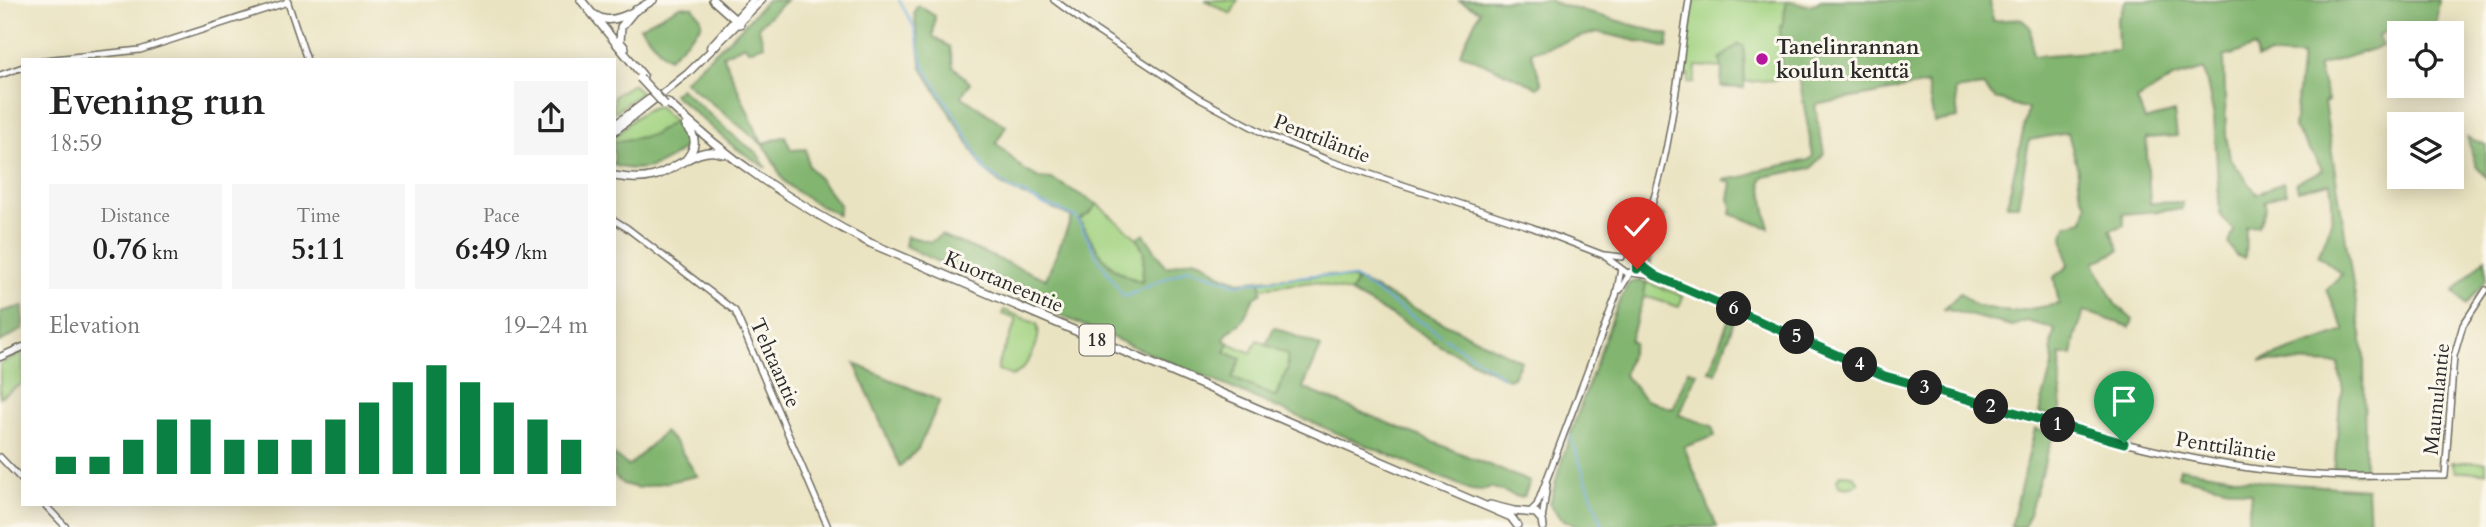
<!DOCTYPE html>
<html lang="en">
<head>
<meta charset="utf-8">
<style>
	body { margin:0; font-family:Cardo,serif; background:#f6f6f6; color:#222; height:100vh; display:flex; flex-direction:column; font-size:26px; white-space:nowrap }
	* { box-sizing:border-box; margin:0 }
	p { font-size:23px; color:#767676 }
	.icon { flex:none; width:38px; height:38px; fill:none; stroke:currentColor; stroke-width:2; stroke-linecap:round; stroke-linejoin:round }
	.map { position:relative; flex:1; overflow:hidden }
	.details { position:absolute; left:21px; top:58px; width:595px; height:448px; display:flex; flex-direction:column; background:#fff; border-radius:0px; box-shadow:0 4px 18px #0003 }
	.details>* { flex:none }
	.fabs { position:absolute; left:2387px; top:21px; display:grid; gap:14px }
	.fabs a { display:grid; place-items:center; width:77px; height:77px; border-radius:0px; background:#fff; box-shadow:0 4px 18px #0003; font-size:35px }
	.pin { position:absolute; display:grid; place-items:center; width:60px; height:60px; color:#fff; margin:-72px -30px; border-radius:50% 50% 50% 0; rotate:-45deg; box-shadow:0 0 7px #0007 }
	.pin .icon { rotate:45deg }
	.km { position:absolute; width:35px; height:35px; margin:-18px; border-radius:50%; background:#222; color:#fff; font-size:19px; line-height:35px; text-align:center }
	.round { display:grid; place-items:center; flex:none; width:74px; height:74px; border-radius:0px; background:#f6f6f6 }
	.headline { display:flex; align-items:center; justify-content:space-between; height:119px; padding:0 28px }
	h1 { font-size:38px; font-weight:700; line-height:52px }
	.stats { display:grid; grid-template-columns:repeat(3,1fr); gap:10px; height:119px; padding:7px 28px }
	.stats div { display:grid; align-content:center; border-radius:0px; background:#f6f6f6; text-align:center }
	.stats b { font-size:30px; font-weight:700 }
	.stats small { font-size:19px; font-weight:400 }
	.stats p { font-size:19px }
	.chart { height:196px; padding:14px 28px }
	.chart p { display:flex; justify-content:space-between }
	.chart svg { width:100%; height:126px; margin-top:7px; stroke:#0b8043; stroke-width:6 }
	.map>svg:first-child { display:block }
</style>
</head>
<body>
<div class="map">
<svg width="2486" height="527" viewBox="0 0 2486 527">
	<rect width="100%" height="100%" fill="#fbf7ec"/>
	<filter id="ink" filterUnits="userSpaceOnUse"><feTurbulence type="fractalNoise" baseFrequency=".0143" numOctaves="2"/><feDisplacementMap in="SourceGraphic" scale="14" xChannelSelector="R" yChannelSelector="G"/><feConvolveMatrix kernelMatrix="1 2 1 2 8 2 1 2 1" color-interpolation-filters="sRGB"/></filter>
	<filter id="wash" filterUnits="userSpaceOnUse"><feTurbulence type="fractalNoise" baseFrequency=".00686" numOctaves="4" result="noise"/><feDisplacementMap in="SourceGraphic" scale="28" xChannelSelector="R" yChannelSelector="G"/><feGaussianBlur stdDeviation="1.57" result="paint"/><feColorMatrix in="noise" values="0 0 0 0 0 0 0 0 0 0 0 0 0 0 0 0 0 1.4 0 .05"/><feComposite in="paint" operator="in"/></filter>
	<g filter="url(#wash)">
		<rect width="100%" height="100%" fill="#eae3c1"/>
		<path fill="#a3d382" stroke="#677f56" stroke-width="2" d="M1205,0h33l-7,14z
			M1694,0l93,1 -5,25h-2l2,52 -7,2 -30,2 -1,-35 -22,21 -26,-2 -2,17 -6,-1 1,-7h-6z
			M633,84l8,9 -27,19v-16z
			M658,106l16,15 -20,14 -40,7v-4c11,-12 27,-29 44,-32z
			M1097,204l40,34 7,15 -2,29c-38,-13 -43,-29 -63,-62l11,-7z
			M1329,275l28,5 -6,13 -37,-11 -53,6 -1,-8z
			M1646,282l37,14 -4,11 -35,-11z
			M1004,310l33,14c6,16 -10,46 -25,52l-14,-6v-6l18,-41v-4l-14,-5z
			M1257,340l30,14 1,14 -13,29 -44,-20 -6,-25 4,-9 22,10z
			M23,352v31l-23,14v-33z
			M2452,462h34v10h-30z
			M1841,474c9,0 13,0 18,9 -6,5 -12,6 -20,3l-2,-7z"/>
		<path fill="#82b570" stroke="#56704e" stroke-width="2" d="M767,0h19l-28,27 6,18 -16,5 -3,-5 -22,10 39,89 23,-8 6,14 15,-1 2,16 32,40 -2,10c-16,-9 -47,-23 -56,-37 -7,-12 -10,-23 -20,-34l-78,-63 58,-54z
			M1458,0h92l4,3 115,32 -2,13 -70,-16 -66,20 11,32 -5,3 -77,-34 20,-42z
			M1821,0h169l2,21 29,-2 9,8 3,29 85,-6 -1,-30 9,-20h313l-4,33h-31l-4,-9 -22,12 5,10 -65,20 10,35 -4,2 40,250 1,120h-31l6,-73 3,-10 -5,-26 -78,-3 85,-30 -19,-41 16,-16 -24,-19c14,-27 17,-42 12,-72l-32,7 -2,-8 27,-12 -29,-42 8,-72 -32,-1 -13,4 -2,-12 -31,10 2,78 4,23 27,36 26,-12 4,11 -23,8 2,7 -8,18 -12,1 -1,31 -9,-2 -7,-12 5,-14 -14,-15 -6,-98 -10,-48 -31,9 -36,22 8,20 29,-8 3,24 -31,2 4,65 32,-1v7l-59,5 1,11 -14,5 10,20 -26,13 21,41 18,16 -3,7 -46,-16 -9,27 -3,17h-12l1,55 -2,9 -20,-6 14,-51 -2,-17 4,-16 -28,-8 -15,5 -68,-17 16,-16 16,13 35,6 48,-8 -5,-27 14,-11 -5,-30 3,-11 17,-4 4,-17 -6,-8 -4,-30 -9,-33 -39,7 -11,65h-11l21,-96 -32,-10 -13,-13 -28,4 3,28 -24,4 -7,-38 -112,21 9,48 -12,15 -49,9 -2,5 8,46 -38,-14 1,-8 -3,-7 3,-16 -9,-3 24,-4 12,-6 50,-10 4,-4 -14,-79 -17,1 -2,-52h2l5,-25c12,3 23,7 34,-1z
			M918,5l17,11 -2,20 17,11 3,19 17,17 -9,13 45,30 -10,17 26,25 17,10 13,1 45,25 -7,9 -11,7c20,31 25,50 63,62l2,-29 -7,-15 7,-4 22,33 27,-8 11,3 15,12 20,8 21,-2 2,12c-13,6 -13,23 -23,32 -7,6 -12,7 -15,16l5,3 -4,9 16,7 -9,19 44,19 12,-29 -1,-14 -21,-9 8,-18 47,20 -18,41 227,94 -6,14 -6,1 -27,-10 -9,4 -11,-1 -506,-215 -60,-29 2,-10 24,6 10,-7 105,44 26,-62 -69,-31 -19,-17 -62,-101 -8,-56z
			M680,6l13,1 8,11v8l-32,32 -5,-3 -24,-28z
			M1739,44l5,3v41l-23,-1 1,-19 -2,-9z
			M680,88l55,49 22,16 9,15 -32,-21 -61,-53z
			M674,121l13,16v8c-21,20 -45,30 -73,20v-23l39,-7z
			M2467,137l19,8v33l-10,-12z
			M1654,210l11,6 -11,29 -4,21c-9,-12 -1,-42 4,-56z
			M2486,258v22l-20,25 -12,-14z
			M1357,280l164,81 -8,16 -5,2 -68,-33 -31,-21 -58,-32z
			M1637,281l9,1 -2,14 -14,45 4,2 -10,32 22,25 27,9 15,-39 9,3 -18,42 33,11 3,10 -31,11 33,80h-139l-18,-9 -10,-14c11,-48 29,-94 46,-140 10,-27 18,-55 33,-81z
			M23,306v23l-23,13v-30z
			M1730,316l5,2 -19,55 -7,-2z
			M855,364l85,37 -22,48 -18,18z
			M2035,429l18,6 -28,92h-14z
			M664,432l12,11 21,33 -59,12 -15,-4 -9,-8v-21l15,11z
			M2180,468l85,14 102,7 2,38h-122l4,-34 -73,-17z"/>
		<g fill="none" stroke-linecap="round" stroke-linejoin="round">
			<path stroke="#72abe2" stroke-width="2" d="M899,0l14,25 11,41 36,58 25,46 26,19 11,4 20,11 11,3 23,10 25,46 23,34 66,-29 46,16 45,-5
				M1283,279l30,-4 42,3 86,57
				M1445,338l60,40
				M1570,436l33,91"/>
		</g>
	</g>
	<g filter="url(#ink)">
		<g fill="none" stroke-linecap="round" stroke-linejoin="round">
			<defs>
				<path id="tertiary" d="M287,0l20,60
					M1054,0l35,26 109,72 67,36 65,27 201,66 72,28 24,18 8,-2 3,-5 1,-28
					M44,60l96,-10 148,-48
					M0,75l23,-8
					M614,220l13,8 108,83 93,216
					M1629,254c40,-59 48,-182 60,-254
					M1604,255l18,2
					M1638,263l18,13 229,100 33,10c114,32 229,69 346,84 61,8 120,6 181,6l9,-120 9,-31 23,-35
					M1632,273l21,3
					M1620,290l10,-17
					M0,457l23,24
					M44,504l22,23
					M1530,512l7,-7 79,-209 5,-27
					M1542,520l5,-35"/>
				<path id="secondary" d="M710,47l43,-47
					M614,125l35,-26
					M614,132l74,-59 74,-73
					M0,357l23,-10"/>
				<path id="trunk" d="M581,0l62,76
					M713,0l27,24
					M595,15c17,13 43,-6 58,-15
					M625,48l-5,-6 1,-15 14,-17
					M667,102c63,59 127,102 203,141l606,259 35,15 6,8
					M685,161c10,-12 14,-23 1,-35
					M614,176c14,2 26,4 40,0 22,-6 45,-32 69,-22
					M1490,505l24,6 22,2 6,7 1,7"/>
			</defs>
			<use href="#tertiary" stroke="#6e6b60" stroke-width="8"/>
			<use href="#secondary" stroke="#6e6b60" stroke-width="9"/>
			<use href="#trunk" stroke="#6e6b60" stroke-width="10"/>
			<use href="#tertiary" stroke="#fff" stroke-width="5"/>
			<use href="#secondary" stroke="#fff" stroke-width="6"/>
			<use href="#trunk" stroke="#fff" stroke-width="7"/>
			<defs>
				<path id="trunk-bridge" d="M640,78l25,27"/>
			</defs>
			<use href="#trunk-bridge" stroke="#6e6b60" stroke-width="10" stroke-linecap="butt"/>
			<use href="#trunk-bridge" stroke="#fff" stroke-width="7"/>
		</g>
	</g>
	<g fill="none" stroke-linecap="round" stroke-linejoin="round" filter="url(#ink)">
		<defs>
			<path id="route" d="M1637,269l1,-6 18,13 229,100 239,67"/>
		</defs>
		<use href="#route" stroke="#fff" stroke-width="14"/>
		<use href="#route" stroke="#0b8043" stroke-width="9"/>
	</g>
	<circle fill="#b5179e" stroke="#fbf7ec" stroke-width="2.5" cx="1762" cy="59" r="7"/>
	<g text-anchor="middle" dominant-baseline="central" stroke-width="6" stroke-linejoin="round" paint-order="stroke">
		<rect fill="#fbf7ec" stroke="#696865" stroke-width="2" x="1079.5" y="324.5" width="35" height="31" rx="5"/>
		<g font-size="19" font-weight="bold" fill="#2b2b2b">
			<text x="1097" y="340">18</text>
		</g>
		<g font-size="21" font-weight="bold" fill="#2b2b2b" stroke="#fbf7ec" text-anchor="start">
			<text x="1776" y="47">Tanelinrannan<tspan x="1776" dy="24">koulun kenttä</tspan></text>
		</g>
		<g font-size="21" fill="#2b2b2b" stroke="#fbf7ec">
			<text transform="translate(1322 139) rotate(21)">Penttiläntie</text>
			<text transform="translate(1004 282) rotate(23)">Kuortaneentie</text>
			<text transform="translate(775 363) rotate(66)">Tehtaantie</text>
			<text transform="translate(2437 399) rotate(-84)">Maunulantie</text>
			<text transform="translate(2226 447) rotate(9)">Penttiläntie</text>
		</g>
	</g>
</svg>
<div class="fabs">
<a><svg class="icon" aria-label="locate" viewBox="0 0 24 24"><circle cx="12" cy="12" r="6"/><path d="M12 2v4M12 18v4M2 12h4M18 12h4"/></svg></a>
<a><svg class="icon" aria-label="layers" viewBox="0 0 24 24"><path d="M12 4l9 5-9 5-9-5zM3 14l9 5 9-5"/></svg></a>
</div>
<div class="pin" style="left:2124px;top:443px;background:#1e9e55"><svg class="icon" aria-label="arrive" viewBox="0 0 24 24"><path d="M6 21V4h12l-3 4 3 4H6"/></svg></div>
<div class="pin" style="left:1637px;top:269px;background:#d93025"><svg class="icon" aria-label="check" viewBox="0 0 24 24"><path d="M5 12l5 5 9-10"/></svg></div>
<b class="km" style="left:2058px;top:425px">1</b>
<b class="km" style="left:1991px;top:407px">2</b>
<b class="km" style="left:1925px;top:388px">3</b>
<b class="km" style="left:1860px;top:365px">4</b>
<b class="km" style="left:1797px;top:337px">5</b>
<b class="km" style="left:1734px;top:309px">6</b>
<section class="details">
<div class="headline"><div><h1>Evening run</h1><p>18:59</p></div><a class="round"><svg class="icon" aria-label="share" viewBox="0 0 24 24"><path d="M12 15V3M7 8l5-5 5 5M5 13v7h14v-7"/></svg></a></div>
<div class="stats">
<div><p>Distance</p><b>0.76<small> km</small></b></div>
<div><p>Time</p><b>5:11</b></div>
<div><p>Pace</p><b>6:49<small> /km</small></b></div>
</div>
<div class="chart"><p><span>Elevation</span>19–24 m</p>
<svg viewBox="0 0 160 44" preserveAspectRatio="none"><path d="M5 44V38M15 44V38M25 44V32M35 44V25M45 44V25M55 44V32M65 44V32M75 44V32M85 44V25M95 44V19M105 44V12M115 44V6M125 44V12M135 44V19M145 44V25M155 44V32"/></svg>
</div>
</section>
</div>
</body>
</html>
